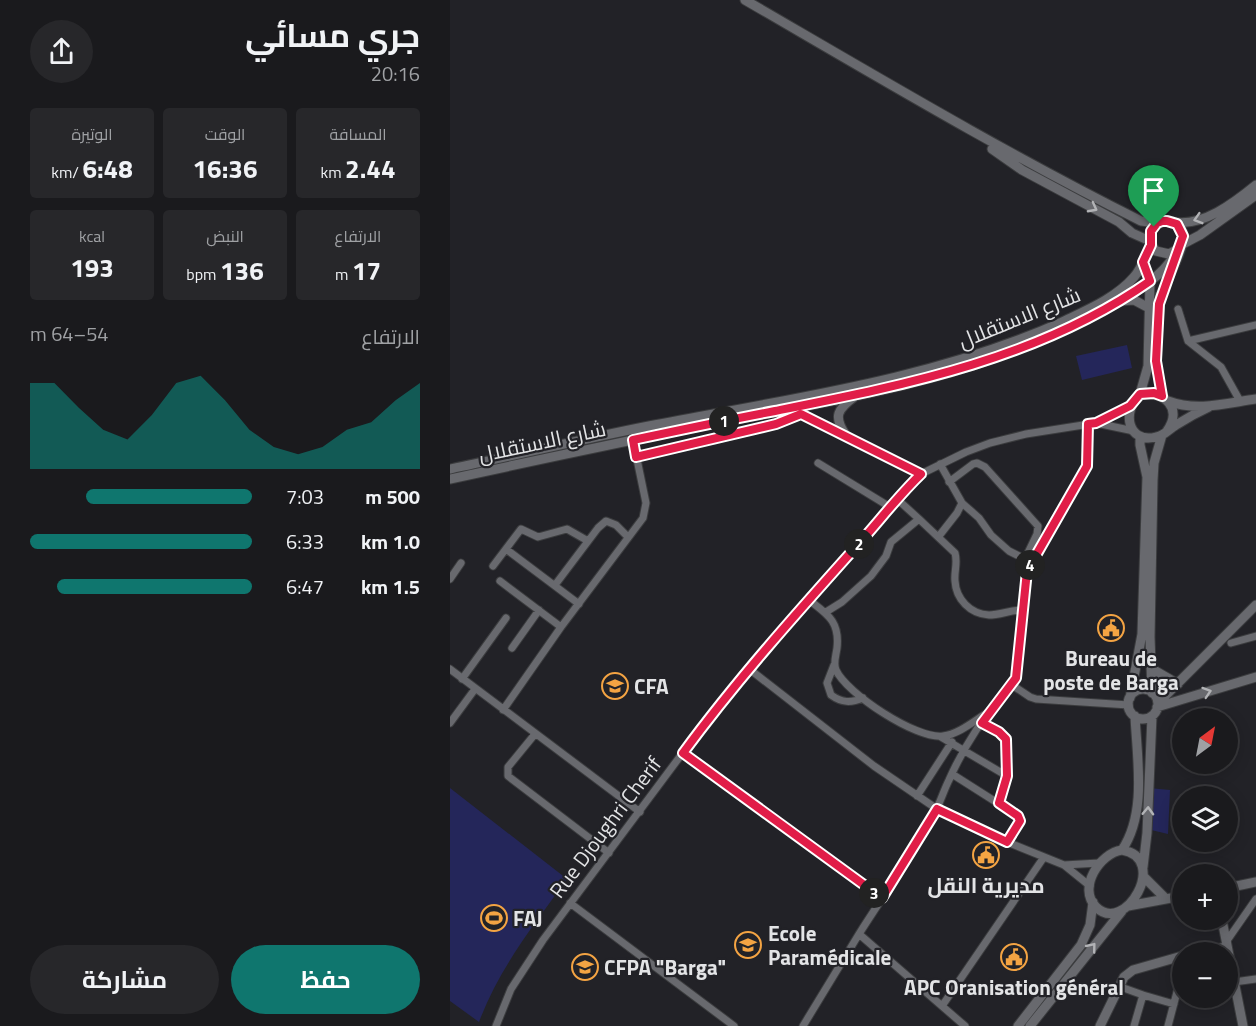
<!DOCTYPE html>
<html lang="ar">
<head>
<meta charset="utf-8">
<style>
	body { margin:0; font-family:"Titillium Web",Cairo,sans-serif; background:#27272a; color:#f1f3f6; direction:rtl; height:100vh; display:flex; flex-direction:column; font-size:22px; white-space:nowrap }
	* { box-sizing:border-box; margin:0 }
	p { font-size:20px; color:#9fa1a4 }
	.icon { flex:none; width:33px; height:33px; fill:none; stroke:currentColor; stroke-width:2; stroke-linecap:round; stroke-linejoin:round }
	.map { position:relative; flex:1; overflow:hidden; direction:ltr }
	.sheet { display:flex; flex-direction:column; background:#1a1a1d; width:450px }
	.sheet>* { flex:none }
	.needle { width:39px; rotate:32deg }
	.controls { position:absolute; left:722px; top:708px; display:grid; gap:12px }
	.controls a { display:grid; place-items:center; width:66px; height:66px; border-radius:50%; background:#1a1a1d; box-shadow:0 3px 15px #0003,0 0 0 2px #38383b; font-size:30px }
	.pin { position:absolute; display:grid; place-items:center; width:51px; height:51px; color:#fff; margin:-62px -26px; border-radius:50% 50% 50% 0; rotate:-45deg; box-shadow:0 0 6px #0007 }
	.pin .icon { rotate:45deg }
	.km { position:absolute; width:30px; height:30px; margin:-15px; border-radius:50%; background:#222; color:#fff; font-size:16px; line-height:30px; text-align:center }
	.round { display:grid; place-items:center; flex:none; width:63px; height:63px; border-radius:32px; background:#27272a }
	.head { display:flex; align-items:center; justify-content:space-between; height:102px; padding:0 30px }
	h1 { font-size:33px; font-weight:700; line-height:45px }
	.metrics { display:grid; grid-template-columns:repeat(3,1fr); gap:9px; height:102px; padding:6px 30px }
	.metrics div { display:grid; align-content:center; border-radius:6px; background:#27272a; text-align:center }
	.metrics b { font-size:26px; font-weight:700 }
	.metrics small { font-size:16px; font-weight:400 }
	.metrics p { font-size:16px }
	.chart { height:168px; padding:12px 30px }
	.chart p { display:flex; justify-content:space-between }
	.chart svg { width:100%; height:108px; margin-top:6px; fill:#0f766e; opacity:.7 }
	.action { display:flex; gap:12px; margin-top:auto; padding:12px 30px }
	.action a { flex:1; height:69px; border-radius:36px; background:#0f766e; color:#fff; font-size:24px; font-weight:700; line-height:69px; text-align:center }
	.action a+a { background:#27272a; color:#f1f3f6 }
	ul { padding:0 30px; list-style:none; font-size:20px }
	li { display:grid; grid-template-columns:96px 72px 1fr; align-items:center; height:45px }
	li i { height:15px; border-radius:8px; background:#0f766e }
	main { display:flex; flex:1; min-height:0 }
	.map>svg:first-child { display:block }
</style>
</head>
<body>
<main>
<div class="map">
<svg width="806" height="1026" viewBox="0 0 806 1026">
	<rect width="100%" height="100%" fill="#222227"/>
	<path fill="#24265a" d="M677,345l5,23 -50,12 -6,-24z
		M0,788l117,91c-33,46 -68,89 -88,143l-29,-21z
		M699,788l21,2 -2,44 -21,-5z"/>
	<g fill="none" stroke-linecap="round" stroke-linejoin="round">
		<defs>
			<path id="street" d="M728,309l10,32 33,26 19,34
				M738,341l68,-16
				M646,423l34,-17
				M638,424l-1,42 -60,105 -10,103 -5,11 18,12 6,2 93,6
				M397,436l74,38
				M186,457l140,-33 23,-9
				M368,463l72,44
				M490,464l22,39 17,15 12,17 18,16 18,9
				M499,482l24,-18 4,-1 8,4 53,59 -1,8 -12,25
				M469,519l36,34c3,10 -1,18 0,28 1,18 15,33 34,34 11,0 22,-5 33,-5
				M489,536l18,-23 5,-10
				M56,549l73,55
				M43,566l28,-37 17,8 29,-8 21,12
				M0,579l11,-16
				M50,581l61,46
				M105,585l43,-57 8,-7 10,4 12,12
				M359,600c18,14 31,21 28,48 -1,8 -4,15 -1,22 10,23 81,70 107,66 16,-2 31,-15 44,-23
				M376,612l16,-10 29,-26 15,-20 5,-14 28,-23 -22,-20
				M781,643l25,-7
				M62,648l27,-38
				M384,665l-7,18 4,12c11,8 20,8 32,3
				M298,668l126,98 63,43 70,33 57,23 26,21
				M0,669l190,143
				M12,679l44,-61
				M53,710l58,-83 82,-109 3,-15 -13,-63
				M0,723l25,-34
				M532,723l17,9 7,7 1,37
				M85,734l-27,33v9l101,77
				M491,737l66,39 -8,27
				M233,753l199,145
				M502,774l66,42 2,5 -13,21
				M467,796l35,-54
				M614,865l35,-2
				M120,903l164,123
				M776,942l30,-43
				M784,982l22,-3
				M668,986l25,9 -9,31
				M693,995l31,9
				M492,1006l102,-149
				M46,1026l15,-37 32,-49 165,-221 40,-51 113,-127 42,-50 18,-17 45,-22 24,-9 36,-9 70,-11 38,8
				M353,1026l56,-92
				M515,1026l-106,-92c26,-41 55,-81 77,-124 5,-10 8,-20 13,-30 14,-32 38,-70 63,-95
				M718,1026l14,-53"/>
			<path id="secondary" d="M295,0c131,76 260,153 396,221l16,2
				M542,149l30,21 97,52 13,11 18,8
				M723,222c30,5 61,-19 83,-37
				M731,245l19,-10 56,-40
				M670,301l14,-1 15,8
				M690,394l8,-28 2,-85 -7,-19
				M712,396l-6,-35 3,-57 1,-8c6,-14 23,-45 23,-59 0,-30 -51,-13 -27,14l13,3 11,-6
				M718,401c29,11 59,2 88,-2
				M334,412l17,2 46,22
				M717,431c16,-23 -2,-40 -27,-37 -19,18 -12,50 16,43 8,-1 13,-8 20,-12 11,-7 22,-13 33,-18
				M395,434c-12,-18 -7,-25 9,-37
				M0,469c67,-14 133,-30 199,-43 139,-27 283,-46 413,-104 25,-12 54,-24 72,-45 8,-9 12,-21 17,-32
				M0,479c78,-17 157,-34 235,-50 89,-18 179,-31 266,-57 54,-16 105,-38 155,-65 24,-13 57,-28 70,-55
				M702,669l26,15
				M678 704a15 15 0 1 1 30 0a15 15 0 1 1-30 0Z
				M702,693l-2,-56 3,-157 1,-17 8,-28
				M680,698l12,-64 5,-157 -7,-32v-9
				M708,703l98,-98
				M707,707l99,-30
				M672,850c48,8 3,86 -26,57 -19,-19 4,-54 26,-57z
				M672,850c25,-37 15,-91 13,-134
				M693,867l4,-34 5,-117
				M693,876l22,22
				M777,888l29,-6
				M678,906l54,-10
				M772,920l21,106
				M749,952l28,-5
				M568,1026l63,-81 9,-20 3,-23
				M580,1026l92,-115
				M650,1026l24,-49 9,-7 49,-14"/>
		</defs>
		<use href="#street" stroke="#3b3c3e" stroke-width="9"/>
		<use href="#secondary" stroke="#3b3c3e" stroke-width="11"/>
		<use href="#street" stroke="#68696e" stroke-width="7"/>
		<use href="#secondary" stroke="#68696e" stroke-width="9"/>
	</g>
	<defs><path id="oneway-chevron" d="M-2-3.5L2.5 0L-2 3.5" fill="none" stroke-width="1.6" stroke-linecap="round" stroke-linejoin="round" transform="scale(1.5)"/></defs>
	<g stroke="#b2b3b6">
		<use href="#oneway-chevron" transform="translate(643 208) rotate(28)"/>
		<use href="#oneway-chevron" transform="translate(748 219) rotate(163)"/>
		<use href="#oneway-chevron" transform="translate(757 692) rotate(-18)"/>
		<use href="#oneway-chevron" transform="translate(698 811) rotate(-88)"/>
		<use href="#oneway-chevron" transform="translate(642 947) rotate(-51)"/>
	</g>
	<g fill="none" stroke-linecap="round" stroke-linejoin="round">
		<defs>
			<path id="route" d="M712,221h5l10,3 6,12 -24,68 -3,57 6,35 -8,-3 -14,1 -10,12 -34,17 -8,1 -1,42 -60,105 -11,107 -34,45 17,9 7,7 1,37 -8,27 19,13 2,5 -13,21 -70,-33 -55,89 -199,-145c53,-72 112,-138 171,-204 23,-25 43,-52 67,-75l-120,-60 -25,10 -140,33 -3,-17c47,-10 94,-20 142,-29 130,-26 264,-52 375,-130l-7,-19 8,-17v-14l6,-8z"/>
		</defs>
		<use href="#route" stroke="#fff" stroke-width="12"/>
		<use href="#route" stroke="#e11d48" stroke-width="8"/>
	</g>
	<defs>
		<symbol id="civic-ring" viewBox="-11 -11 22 22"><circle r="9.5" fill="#222227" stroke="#f4a443" stroke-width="1.5"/><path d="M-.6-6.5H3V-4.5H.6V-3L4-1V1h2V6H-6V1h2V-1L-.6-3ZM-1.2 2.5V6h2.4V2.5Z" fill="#f4a443"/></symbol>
		<symbol id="university-ring" viewBox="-11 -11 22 22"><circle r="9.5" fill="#222227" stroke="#f4a443" stroke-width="1.5"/><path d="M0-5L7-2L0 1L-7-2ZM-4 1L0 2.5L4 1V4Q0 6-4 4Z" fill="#f4a443"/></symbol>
		<symbol id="stadium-ring" viewBox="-11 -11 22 22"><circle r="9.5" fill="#222227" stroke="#f4a443" stroke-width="1.5"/><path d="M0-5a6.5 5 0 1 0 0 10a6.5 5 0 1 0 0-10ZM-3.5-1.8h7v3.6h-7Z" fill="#f4a443"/></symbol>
	</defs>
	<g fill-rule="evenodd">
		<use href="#civic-ring" x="646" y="613" width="30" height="30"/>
		<use href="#university-ring" x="150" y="671" width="30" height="30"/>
		<use href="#civic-ring" x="521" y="840" width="30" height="30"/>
		<use href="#stadium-ring" x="29" y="903" width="30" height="30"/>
		<use href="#university-ring" x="283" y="930" width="30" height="30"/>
		<use href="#civic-ring" x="549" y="942" width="30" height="30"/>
		<use href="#university-ring" x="120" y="952" width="30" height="30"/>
	</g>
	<g text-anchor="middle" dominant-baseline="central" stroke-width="4.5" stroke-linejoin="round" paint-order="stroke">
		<g font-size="21" fill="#e3e4e6" stroke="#222227">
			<text transform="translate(569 317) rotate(-22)">شارع الاستقلال</text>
			<text transform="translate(92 441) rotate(-12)">شارع الاستقلال</text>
			<text transform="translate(155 827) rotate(-53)">Rue Djoughri Cherif</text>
		</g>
		<g font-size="21" font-weight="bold" fill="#e3e4e6" stroke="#222227" text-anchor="start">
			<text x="661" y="658" text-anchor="middle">Bureau de<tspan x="661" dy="24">poste de Barga</tspan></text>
			<text x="184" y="686">CFA</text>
			<text x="536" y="885" text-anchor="middle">مديرية النقل</text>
			<text x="63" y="918">FAJ</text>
			<text x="318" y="933">Ecole<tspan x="318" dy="24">Paramédicale</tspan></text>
			<text x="154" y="967">CFPA "Barga"</text>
			<text x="564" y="987" text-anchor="middle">APC Oranisation général</text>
		</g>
	</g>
</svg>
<div class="controls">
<a><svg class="needle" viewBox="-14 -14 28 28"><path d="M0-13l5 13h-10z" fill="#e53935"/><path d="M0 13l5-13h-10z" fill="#9fa1a4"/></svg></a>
<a><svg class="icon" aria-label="layers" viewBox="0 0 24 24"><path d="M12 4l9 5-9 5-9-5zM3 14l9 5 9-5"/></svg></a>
<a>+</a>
<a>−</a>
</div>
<div class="pin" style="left:704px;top:227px;background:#1e9e55"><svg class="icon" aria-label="arrive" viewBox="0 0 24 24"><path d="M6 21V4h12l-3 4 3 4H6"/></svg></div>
<b class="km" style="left:274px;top:421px">1</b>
<b class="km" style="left:409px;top:544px">2</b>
<b class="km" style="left:424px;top:893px">3</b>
<b class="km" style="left:580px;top:565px">4</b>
</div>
<section class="sheet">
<div class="head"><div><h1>جري مسائي</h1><p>20:16</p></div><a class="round"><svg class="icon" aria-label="share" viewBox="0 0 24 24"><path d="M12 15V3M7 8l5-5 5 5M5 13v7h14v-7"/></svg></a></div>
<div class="metrics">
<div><p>المسافة</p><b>2.44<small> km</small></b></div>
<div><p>الوقت</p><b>16:36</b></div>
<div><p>الوتيرة</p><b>6:48<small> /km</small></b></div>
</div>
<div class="metrics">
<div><p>الارتفاع</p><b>17<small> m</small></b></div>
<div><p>النبض</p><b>136<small> bpm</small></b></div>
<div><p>kcal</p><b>193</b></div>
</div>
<div class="chart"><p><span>الارتفاع</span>54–64 m</p>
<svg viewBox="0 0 160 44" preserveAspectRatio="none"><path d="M0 44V9L10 9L20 19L30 28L40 32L50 22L60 9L70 6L80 16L90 28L100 35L110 38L120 35L130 28L140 25L150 16L160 9V44z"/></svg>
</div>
<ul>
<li><b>500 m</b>7:03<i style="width:75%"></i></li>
<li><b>1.0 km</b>6:33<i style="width:100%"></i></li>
<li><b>1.5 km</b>6:47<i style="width:88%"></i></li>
</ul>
<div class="action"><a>حفظ</a><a>مشاركة</a></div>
</section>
</main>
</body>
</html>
